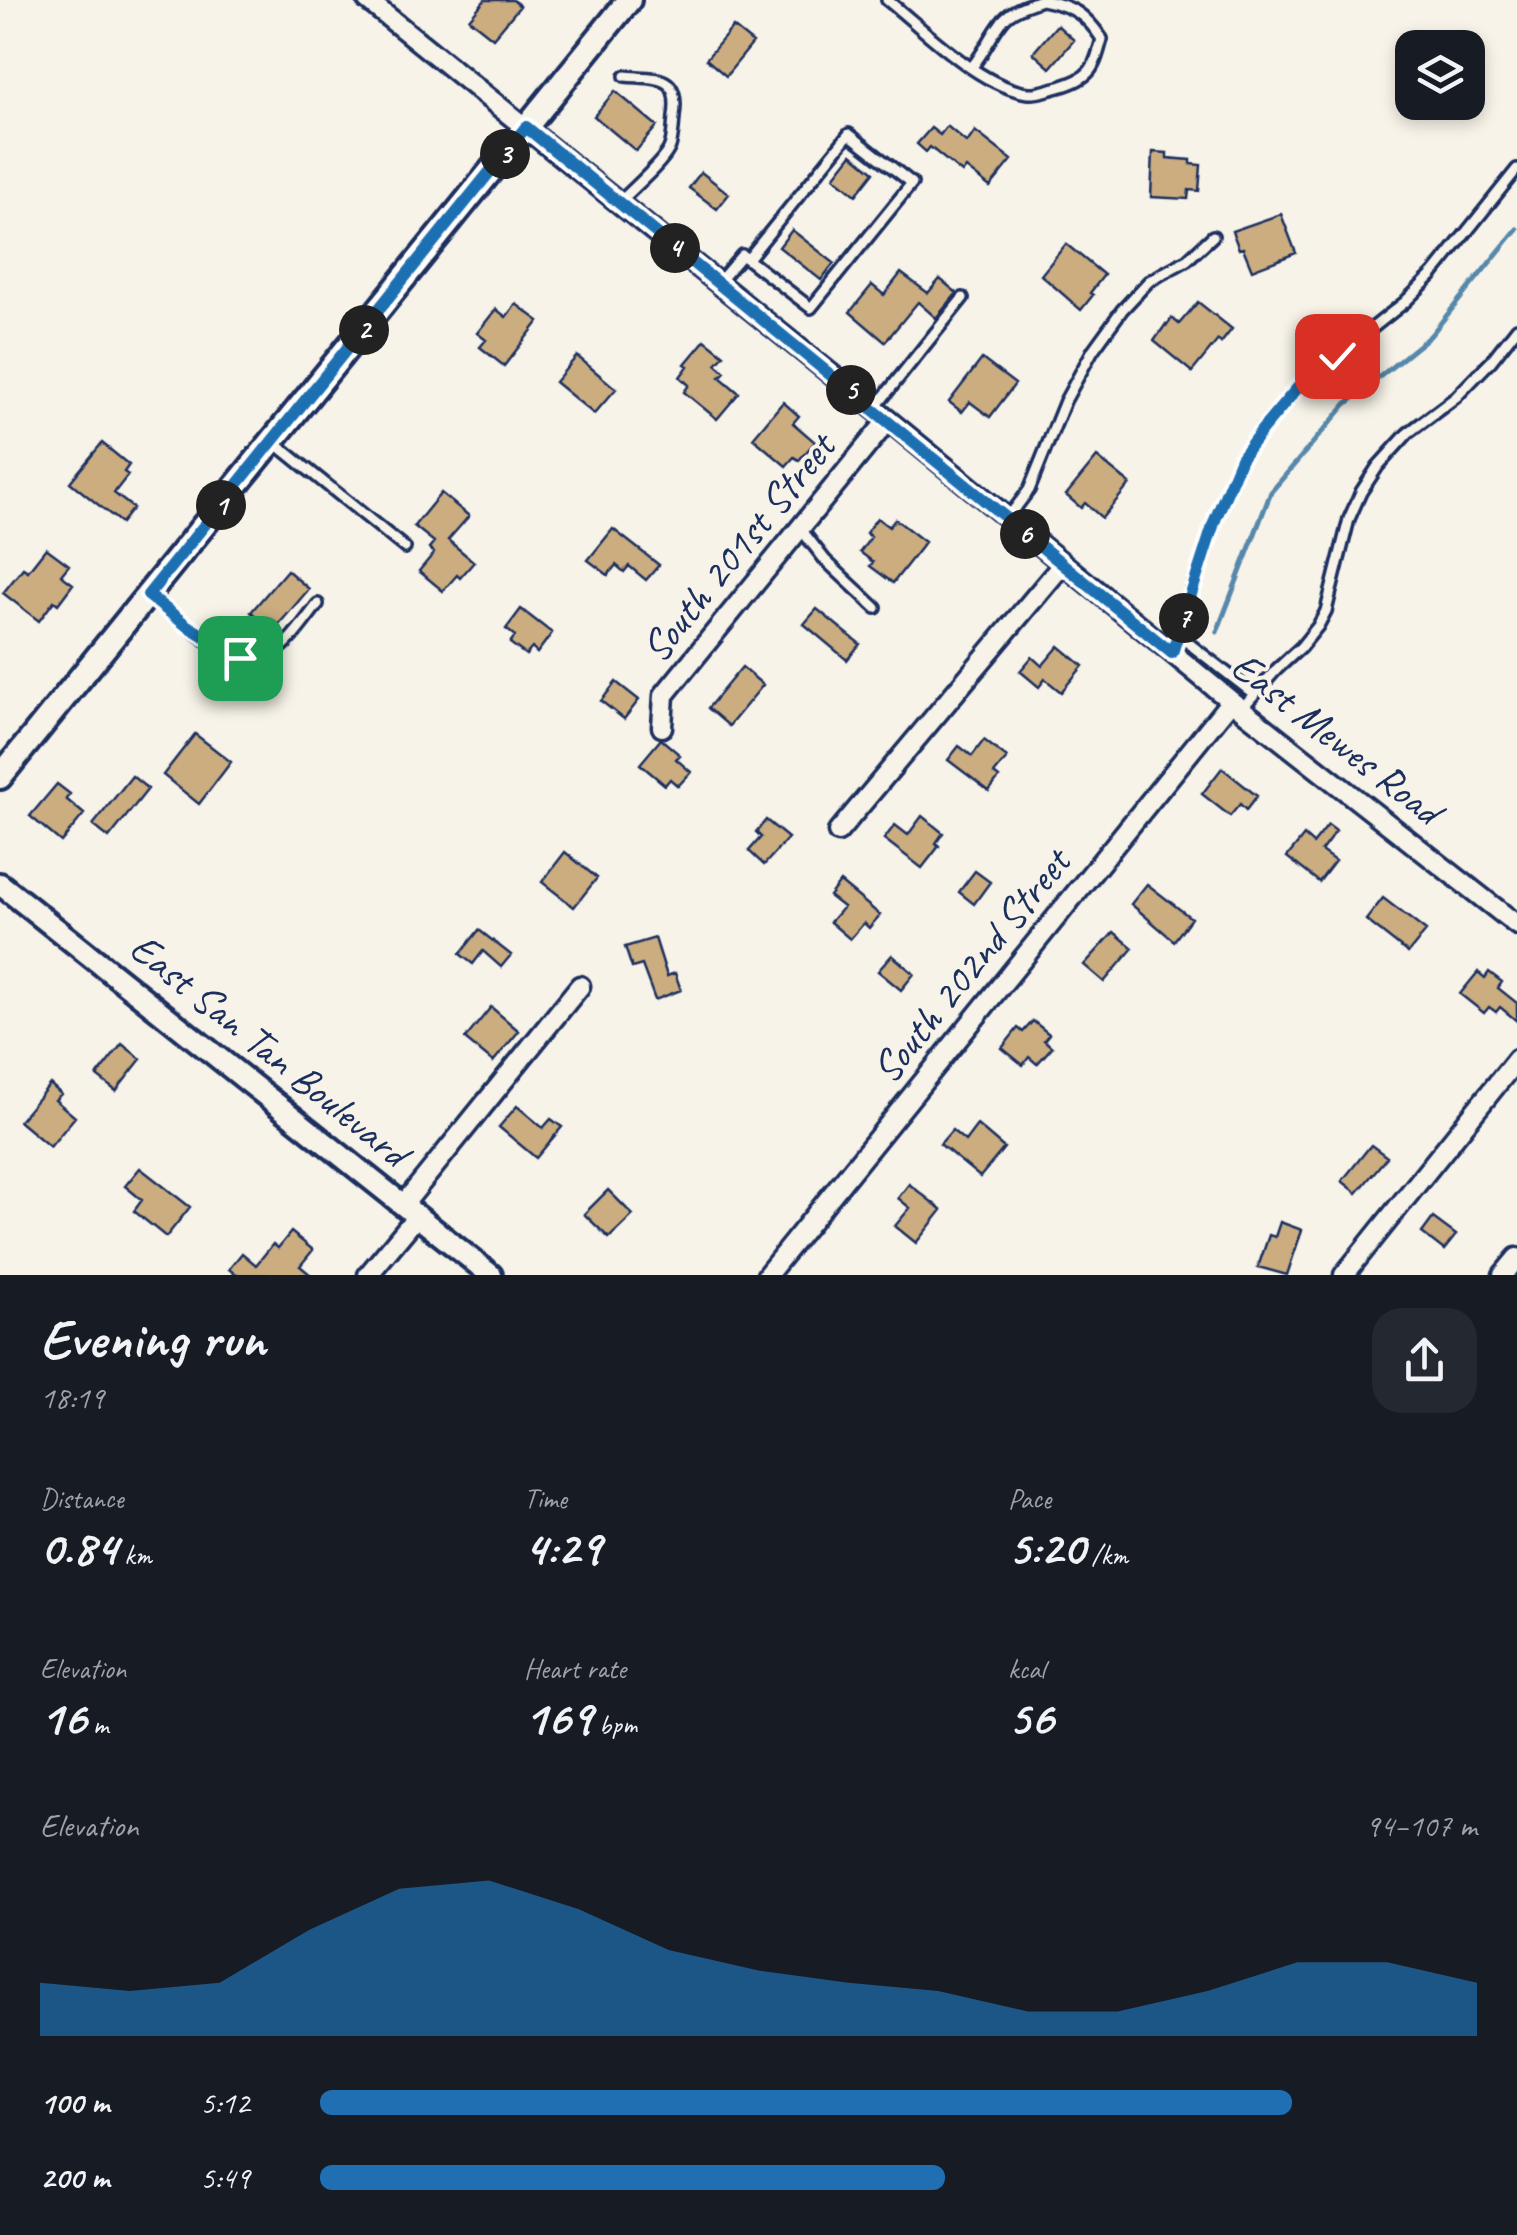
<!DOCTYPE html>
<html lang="en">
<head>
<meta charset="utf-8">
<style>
	body { margin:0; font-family:Caveat,sans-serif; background:#242831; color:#f1f3f6; height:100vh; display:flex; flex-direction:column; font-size:38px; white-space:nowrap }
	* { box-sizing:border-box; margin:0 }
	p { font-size:32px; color:#9ea1a6 }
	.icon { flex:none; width:55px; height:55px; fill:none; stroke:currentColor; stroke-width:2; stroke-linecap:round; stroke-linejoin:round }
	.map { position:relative; height:1275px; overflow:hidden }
	.side { display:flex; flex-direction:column; background:#171b24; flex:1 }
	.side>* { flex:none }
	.buttons { position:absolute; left:1395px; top:30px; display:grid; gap:20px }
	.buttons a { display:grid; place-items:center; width:90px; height:90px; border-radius:20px; background:#171b24; box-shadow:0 5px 15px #0003; font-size:50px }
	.pin { position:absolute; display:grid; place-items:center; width:85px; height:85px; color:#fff; margin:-42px; border-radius:20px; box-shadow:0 5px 15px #0006 }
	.km { position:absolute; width:50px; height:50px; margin:-25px; border-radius:50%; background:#222; color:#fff; font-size:28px; line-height:50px; text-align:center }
	.round { display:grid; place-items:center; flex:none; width:105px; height:105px; border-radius:30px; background:#242831 }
	.headline { display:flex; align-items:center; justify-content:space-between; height:170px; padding:0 40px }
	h1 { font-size:55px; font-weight:700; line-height:75px }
	.figures { display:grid; grid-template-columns:repeat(3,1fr); gap:15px; height:170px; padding:10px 40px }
	.figures div { display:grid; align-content:center }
	.figures b { font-size:50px; font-weight:700 }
	.figures small { font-size:28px; font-weight:400 }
	.figures p { font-size:28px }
	.chart { height:280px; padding:20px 40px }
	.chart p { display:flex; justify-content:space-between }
	.chart svg { width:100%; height:180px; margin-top:10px; fill:#1f6fb2; opacity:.7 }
	ul { padding:0 40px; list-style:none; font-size:32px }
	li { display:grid; grid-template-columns:160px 120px 1fr; align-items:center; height:75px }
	li i { height:25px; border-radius:12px; background:#1f6fb2 }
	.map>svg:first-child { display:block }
</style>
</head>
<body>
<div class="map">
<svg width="1517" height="1275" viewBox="0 0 1517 1275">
	<rect width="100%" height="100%" fill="#f7f3e8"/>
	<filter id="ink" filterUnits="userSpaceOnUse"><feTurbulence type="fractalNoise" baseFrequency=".01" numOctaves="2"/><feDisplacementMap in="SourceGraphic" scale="20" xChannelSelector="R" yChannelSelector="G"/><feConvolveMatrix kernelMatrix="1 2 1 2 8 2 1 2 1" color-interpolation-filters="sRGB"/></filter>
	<g filter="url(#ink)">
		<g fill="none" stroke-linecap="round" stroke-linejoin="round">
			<path stroke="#5788ab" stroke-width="5" d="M1217,632l54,-140 75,-88 84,-68 87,-107"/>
		</g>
		<path fill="#cbad80" stroke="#1b2f5e" stroke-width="2.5" d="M485,0h28l7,6 -27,32 -24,-19z
			M1057,25l17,15 -24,28 -17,-15z
			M733,27l20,16 -27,33 -20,-17z
			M615,91l42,35 -21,25 -42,-35z
			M947,126l20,17 8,-12 37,29 -22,27 -24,-19 -4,5 -32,-26 -4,5 -9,-8 14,-16 9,7z
			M1153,152l14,1v5l24,2v4l10,1 -2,26 -10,-1 -1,9 -37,-2z
			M852,154l22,18 -18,23 -22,-18z
			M701,172l28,22 -12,15 -28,-21z
			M1281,214l15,39 -44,17 -9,-22 -4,1 -7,-18z
			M792,230l42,33 -13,17 -42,-33z
			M1066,244l38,31 -14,18 3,2 -12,15 -40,-35z
			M901,273l27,20 12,-14 17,14 -21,25 -18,-16 -33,40 -35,-30 22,-27 12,10z
			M1198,302l34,27 -11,14 -3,-3 -26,32 -38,-31 12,-17 1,1 5,-7 7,6z
			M516,304l23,17 -35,45 -24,-19 6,-7 -9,-7 19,-24 10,8z
			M705,340l19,15 -8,9 9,8 -5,5 19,16 -22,26 -33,-27 5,-7 -9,-8 8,-11 -3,-2z
			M577,356l39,33 -22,25 -39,-32z
			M982,359l33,25 -25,33 -20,-15 -8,10 -13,-10z
			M783,402l16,14 -6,7 22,19 -16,18 -5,-3 -8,9 -33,-28z
			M102,443l27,22 -5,7 4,3 -14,18 19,15 -12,15 -51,-41z
			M1097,457l33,27 -28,34 -17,-15 -4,5 -15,-13z
			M441,493l28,23 -21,24 26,22 -14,16 -3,-3 -14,16 -24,-20 15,-18 -5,-5 5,-6 -20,-16z
			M877,518l12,9 6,-8 30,23 -32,41 -23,-17 3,-4 -13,-10 11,-15 -5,-4z
			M613,529l46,36 -13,15 -17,-14 -5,6 -8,-7 -8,10 -20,-15z
			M46,548l23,17 -8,10 12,9 -15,20 -4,-3 -15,20 -36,-28 20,-25 5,3z
			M287,570l22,19 -36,42 -22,-19z
			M521,609l31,24 -15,20 -5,-5 -6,7 -16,-12 5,-7 -9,-7z
			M817,609l43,35 -13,16 -43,-36z
			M1059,646l24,20 -22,26 -16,-13 -6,8 -19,-16 12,-14 10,9z
			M742,667l21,18 -34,41 -21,-18z
			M616,682l23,18 -15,19 -23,-18z
			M195,734l36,28 -32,42 -36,-29z
			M661,739l19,16 -4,4 15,13 -13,14 -8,-7 -5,6 -25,-21z
			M984,740l23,18 -13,16 5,4 -10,13 -41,-31 11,-14 13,10z
			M1222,768l35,28 -11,14 -6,-6 -10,12 -28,-22z
			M132,776l16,13 -39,49 -16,-13z
			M57,784l13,10 -4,5 18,15 -23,28 -31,-26z
			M922,816l21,17 -7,10 3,3 -17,22 -38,-29 11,-14 13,10z
			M766,820l22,18 -24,27 -15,-14 12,-14 -5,-5z
			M1328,825l8,6 -15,20 14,10 -16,21 -32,-25 17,-21 9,8z
			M565,852l32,26 -23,29 -32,-25z
			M975,871l15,11 -16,22 -15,-12z
			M840,882l40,33 -11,13 -5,-5 -14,16 -20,-17 13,-15 -14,-11z
			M1147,884l44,34 -17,23 -43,-37z
			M1383,898l43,33 -18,22 -42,-33z
			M479,930l32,25 -10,12 -18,-16 -10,13 -13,-10z
			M1114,932l19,16 -29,34 -20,-17z
			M655,938l12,38 8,-3 6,17 -26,10 -13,-35 -10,3 -7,-21z
			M892,955l22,19 -13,16 -23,-19z
			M1478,972l7,6 4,-6 13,10 -4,6 19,15v18l-17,-14 -4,5 -7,-5 -5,6 -24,-19z
			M491,1007l28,24 -26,31 -28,-23z
			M1033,1021l16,13 -5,6 8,7 -15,17 -8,-7 -6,8 -21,-17 16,-20 5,4z
			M122,1044l19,15 -25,32 -19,-15z
			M50,1084l11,10 -6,6 20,17 -25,30 -31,-26z
			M517,1106l26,22 8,-9 11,8 -26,31 -37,-31z
			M977,1125l27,23 -24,29 -40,-33 12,-14 13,11z
			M1371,1145l16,12 -30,36 -15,-12z
			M140,1168l50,39 -24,30 -32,-26 8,-11 -17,-14z
			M909,1184l33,26 -26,33 -21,-17 15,-18 -12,-10z
			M608,1190l25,25 -24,23 -25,-24z
			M1433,1218l23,17 -12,15 -22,-17z
			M1280,1222l22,8 -15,45 -29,-8 11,-32 6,2z
			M291,1232l22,18 -13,16 11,9h-75l-7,-6 13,-16 14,12 17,-21 5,4z"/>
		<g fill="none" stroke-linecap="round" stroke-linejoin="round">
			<defs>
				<path id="service" d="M887,0c38,30 94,88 142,93 9,1 21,-4 30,-6 32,-9 35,-18 43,-48 -17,-26 -30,-33 -60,-39
					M971,68c13,-15 21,-35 33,-49 9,-10 24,-14 37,-19
					M619,203c13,-14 42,-38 50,-54 4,-8 4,-22 5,-32 6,-43 -15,-38 -49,-41
					M718,283l24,-28 69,53 101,-125 -63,-49 -101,125
					M874,409l89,-111
					M275,443l130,105
					M1007,519l22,-29 36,-89 28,-51 29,-40 27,-29 38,-21 26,-24
					M800,528l25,32 51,48
					M151,596c23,19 74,67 105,64 7,0 16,-5 21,-9 16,-12 29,-32 41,-47
					M1178,635l76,59
					M1172,651l43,-131 26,-62 20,-28 40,-45 104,-83 28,-28 84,-105
					M1241,709l36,-40 24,-22 17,-21 8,-15 23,-92 12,-27 17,-26 30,-33 48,-36 35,-36 26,-33"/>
				<path id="minor" d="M367,0l521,420 343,281 286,224
					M662,727l2,-32 224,-275
					M838,832l224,-267
					M403,1205l177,-219
					M368,1275l49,-59
					M767,1275l464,-574
					M1344,1275l173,-216
					M1503,1275l14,-17"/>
				<path id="tertiary" d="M0,884l491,391"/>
				<path id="secondary" d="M0,777l629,-777"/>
			</defs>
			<use href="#service" stroke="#1b2f5e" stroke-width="16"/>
			<use href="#minor" stroke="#1b2f5e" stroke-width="25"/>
			<use href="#tertiary" stroke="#1b2f5e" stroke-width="28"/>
			<use href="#secondary" stroke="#1b2f5e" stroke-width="30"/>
			<use href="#service" stroke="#f7f3e8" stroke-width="9"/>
			<use href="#minor" stroke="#f7f3e8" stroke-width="18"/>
			<use href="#tertiary" stroke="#f7f3e8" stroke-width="20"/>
			<use href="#secondary" stroke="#f7f3e8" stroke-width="22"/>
		</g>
	</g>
	<g fill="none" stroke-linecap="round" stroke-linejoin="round" filter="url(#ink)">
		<defs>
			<path id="route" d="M240,658l-54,-33 -38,-30 378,-468 646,526 43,-133 26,-62 21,-28 38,-45 37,-29"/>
		</defs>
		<use href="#route" stroke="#fff" stroke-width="20"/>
		<use href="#route" stroke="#1f6fb2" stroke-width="12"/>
	</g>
	<g text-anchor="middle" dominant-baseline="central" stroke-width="8" stroke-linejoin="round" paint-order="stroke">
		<g font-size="42" fill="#1b2f5e" stroke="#f7f3e8">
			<text transform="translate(738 548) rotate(-51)">South 201st Street</text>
			<text transform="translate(1336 738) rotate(38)">East Mewes Road</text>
			<text transform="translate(971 966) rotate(-51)">South 202nd Street</text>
			<text transform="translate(269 1050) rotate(39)">East San Tan Boulevard</text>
		</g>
	</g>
</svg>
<div class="buttons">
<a><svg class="icon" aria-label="layers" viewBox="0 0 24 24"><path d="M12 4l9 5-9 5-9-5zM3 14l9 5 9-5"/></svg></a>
</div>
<div class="pin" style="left:240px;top:658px;background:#1e9e55"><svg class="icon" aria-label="arrive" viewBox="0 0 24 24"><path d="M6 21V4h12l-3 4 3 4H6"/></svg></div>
<div class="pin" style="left:1337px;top:356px;background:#d93025"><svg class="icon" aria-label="check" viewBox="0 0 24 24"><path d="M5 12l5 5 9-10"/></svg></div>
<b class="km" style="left:221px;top:505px">1</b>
<b class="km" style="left:364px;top:330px">2</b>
<b class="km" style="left:505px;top:154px">3</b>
<b class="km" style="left:675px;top:248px">4</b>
<b class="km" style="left:851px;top:390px">5</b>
<b class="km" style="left:1025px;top:534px">6</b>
<b class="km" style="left:1184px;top:618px">7</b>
</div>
<section class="side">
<div class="headline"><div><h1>Evening run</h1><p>18:19</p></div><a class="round"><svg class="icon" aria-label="share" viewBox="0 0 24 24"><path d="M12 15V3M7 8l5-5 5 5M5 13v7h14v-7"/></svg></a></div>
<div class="figures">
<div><p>Distance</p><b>0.84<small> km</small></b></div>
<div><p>Time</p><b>4:29</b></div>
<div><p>Pace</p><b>5:20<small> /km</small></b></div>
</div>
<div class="figures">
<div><p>Elevation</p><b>16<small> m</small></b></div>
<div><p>Heart rate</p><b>169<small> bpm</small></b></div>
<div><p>kcal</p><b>56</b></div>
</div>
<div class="chart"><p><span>Elevation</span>94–107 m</p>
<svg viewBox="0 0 160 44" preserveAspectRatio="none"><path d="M0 44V31L10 33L20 31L30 18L40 8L50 6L60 13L70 23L80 28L90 31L100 33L110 38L120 38L130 33L140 26L150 26L160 31V44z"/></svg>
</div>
<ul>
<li><b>100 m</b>5:12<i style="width:84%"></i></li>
<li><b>200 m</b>5:49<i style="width:54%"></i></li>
</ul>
</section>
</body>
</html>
